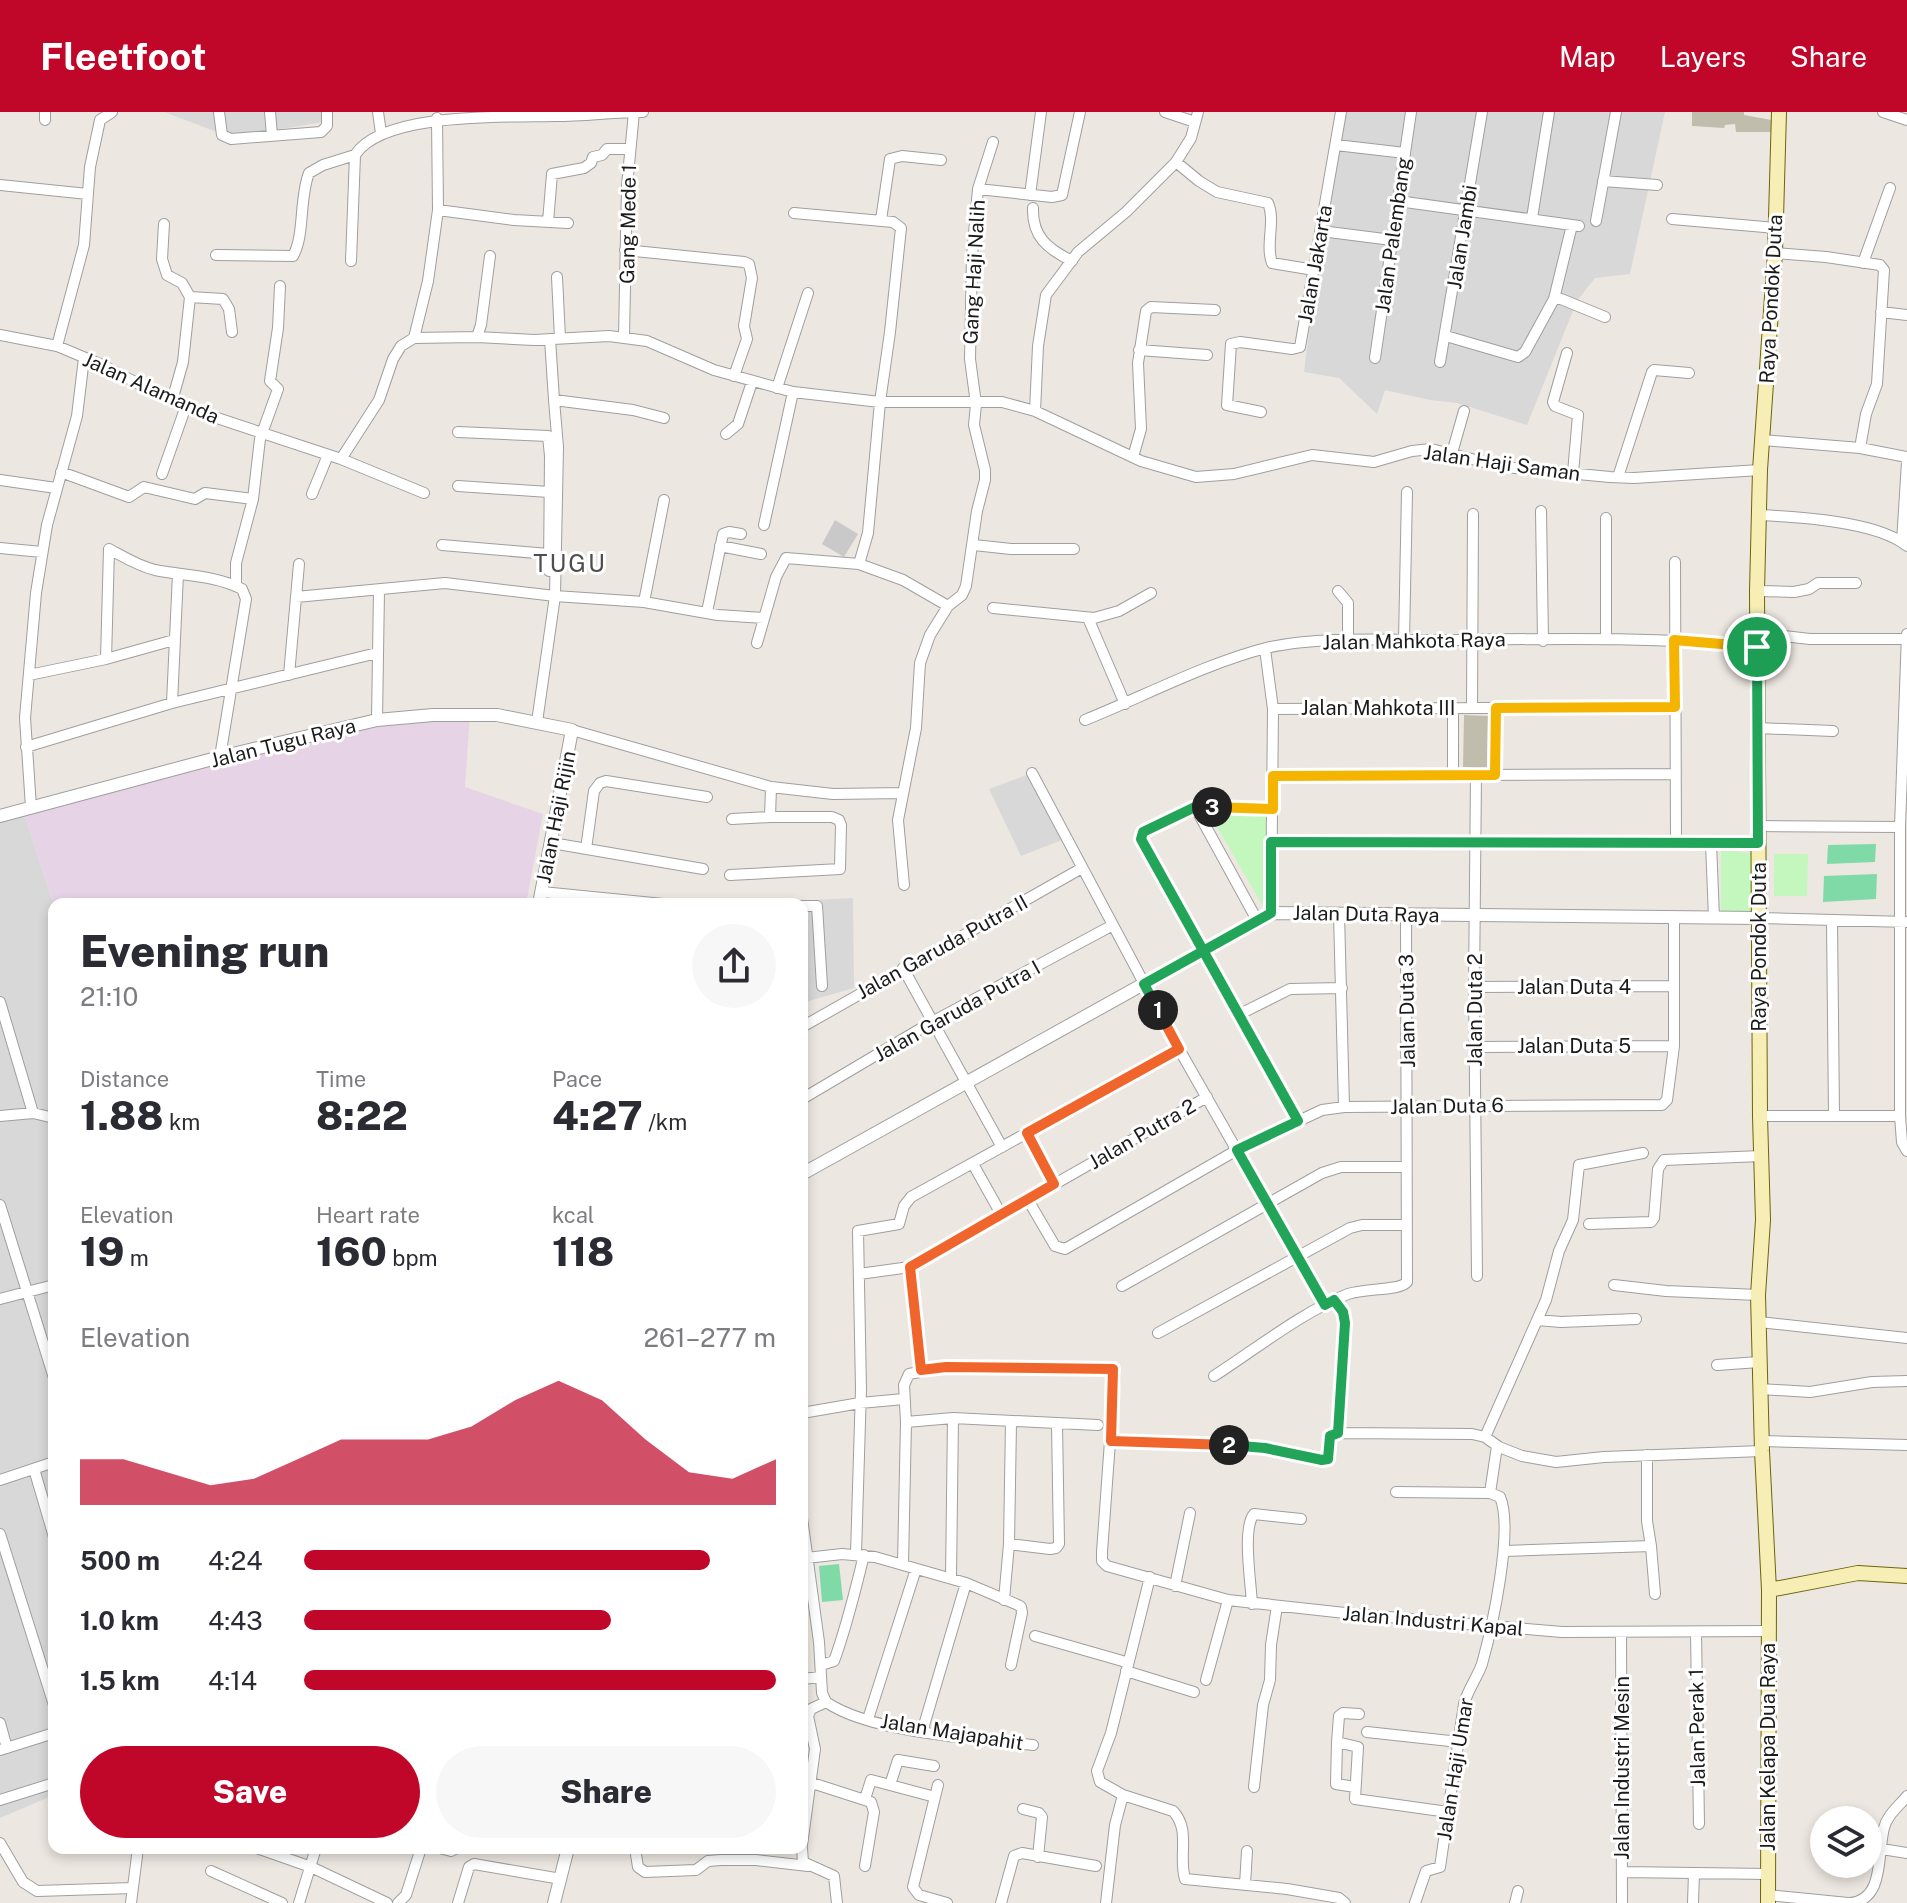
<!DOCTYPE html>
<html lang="en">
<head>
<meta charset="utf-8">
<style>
	body { margin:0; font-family:"Public Sans",sans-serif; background:#f7f7f7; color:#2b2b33; height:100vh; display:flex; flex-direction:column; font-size:30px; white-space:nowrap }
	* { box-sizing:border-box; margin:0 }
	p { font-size:26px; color:#7c7c81 }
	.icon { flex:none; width:44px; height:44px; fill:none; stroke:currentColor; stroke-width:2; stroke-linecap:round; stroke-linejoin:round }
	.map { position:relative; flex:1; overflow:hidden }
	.details { position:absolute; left:48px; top:786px; width:760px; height:956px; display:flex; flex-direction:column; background:#fff; border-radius:16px; box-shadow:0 4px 12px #0003 }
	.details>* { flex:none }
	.fabs { position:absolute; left:1810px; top:1694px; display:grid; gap:16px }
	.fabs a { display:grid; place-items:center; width:72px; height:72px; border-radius:50%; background:#fff; box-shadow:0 4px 12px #0003; font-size:40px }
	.pin { position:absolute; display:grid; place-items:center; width:68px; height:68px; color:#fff; margin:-34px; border:4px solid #fff; border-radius:50%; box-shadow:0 2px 8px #0007 }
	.km { position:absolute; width:40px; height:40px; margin:-20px; border-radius:50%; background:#222; color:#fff; font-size:22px; line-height:40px; text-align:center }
	.round { display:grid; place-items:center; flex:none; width:84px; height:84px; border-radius:42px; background:#f7f7f7 }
	.summary { display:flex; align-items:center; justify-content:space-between; height:136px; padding:0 32px }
	h1 { font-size:44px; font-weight:800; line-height:60px }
	.figures { display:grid; grid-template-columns:repeat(3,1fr); gap:12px; height:136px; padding:8px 32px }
	.figures div { display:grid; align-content:center }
	.figures b { font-size:40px; font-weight:800 }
	.figures small { font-size:22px; font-weight:400 }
	.figures p { font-size:22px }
	.chart { height:224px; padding:16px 32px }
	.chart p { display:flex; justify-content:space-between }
	.chart svg { width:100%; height:144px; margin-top:8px; fill:#c00629; opacity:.7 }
	.primary-button { display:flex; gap:16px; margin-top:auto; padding:16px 32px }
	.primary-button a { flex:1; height:92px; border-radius:48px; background:#c00629; color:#fff; font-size:32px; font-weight:800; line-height:92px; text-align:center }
	.primary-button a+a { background:#f7f7f7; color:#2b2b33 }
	ul { padding:0 32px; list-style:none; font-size:26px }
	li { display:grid; grid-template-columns:128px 96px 1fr; align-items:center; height:60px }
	li i { height:20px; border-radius:10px; background:#c00629 }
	header { display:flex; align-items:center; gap:48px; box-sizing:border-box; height:112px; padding:0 40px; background:#c00629; color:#fff }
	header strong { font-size:38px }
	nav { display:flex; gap:44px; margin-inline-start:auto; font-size:28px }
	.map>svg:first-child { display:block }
</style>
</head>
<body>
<header>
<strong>Fleetfoot</strong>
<nav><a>Map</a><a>Layers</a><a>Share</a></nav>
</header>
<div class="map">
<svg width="1907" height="1791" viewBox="0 0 1907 1791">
	<rect width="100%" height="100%" fill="#ede7e1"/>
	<path fill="#d9d8d8" d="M164,0h165l1,9 -100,16z
		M1337,0h328l-35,162 -35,4 -18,23 -50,124 -70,-22 -27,-3 -45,-10 -8,24 -38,-36 -35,-6z
		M1032,661l35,65 -46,18 -32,-67z
		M24,702l30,92v889l-54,23v-999z
		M853,786l1,90 -52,15v-99h-67z"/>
	<path fill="#e6d3e6" d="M470,602l-5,73 78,27 -17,90 -472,2 -30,-92 326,-87z"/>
	<path fill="#c9c9c9" d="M835,408l23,14 -14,23 -22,-13z"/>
	<path fill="#c1bdad" d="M1692,0h52v3l33,6 -1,11h-40l-1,-8 -10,1 -1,3 -32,-2z
		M1464,603l24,1 -1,53 -24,-2z"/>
	<path fill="#c4f7be" d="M1209,701l63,1 -1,95 -6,1z
		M1721,738l30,3 3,60h-33z
		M1774,742h34l-1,42h-33z"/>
	<path fill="#80daa7" d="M1876,732l-1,18 -48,2 1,-19z
		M1877,762l-1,25 -53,3 1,-26z
		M839,1452l4,36 -21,2 -3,-36z"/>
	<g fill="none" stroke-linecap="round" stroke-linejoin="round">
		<defs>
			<path id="minor" d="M45,0v8
				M219,0l3,23 9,4 90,-7 6,-6v-14
				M270,0l2,23
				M378,0l3,21
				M1165,0l30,10
				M1883,0l24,8
				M1336,33l69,8
				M1176,50l23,19 18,11 51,11c8,18 -3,41 4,60l42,7
				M1603,69l54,4
				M0,73l88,9
				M978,77l74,8 10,-2 18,-83
				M1030,83l11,-83
				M1398,89l181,25
				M1033,96c-1,29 15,41 39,53
				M438,98l76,10 54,3
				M794,101l99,9 8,6 -11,104 -10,70 -12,131 -9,31 44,16 45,26
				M1532,106l17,-106
				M1672,107l104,9
				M881,108l9,-61 12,-3 39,4
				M1596,109l20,-109
				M548,110l4,-48 32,-6 7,-5 2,-6 9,-2 5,-6h23
				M164,112l-2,35 5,16 15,8 8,14
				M1321,119l71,9
				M625,138l119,12 5,2 3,14 -8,48 3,13 -13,37
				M1775,141l51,4 54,8 4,5 -7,114 -11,30 -6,34
				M216,143l77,1c12,-21 6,-58 16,-83l14,-8 32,-10
				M351,149l4,-106c27,-43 151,-38 201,-39 29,0 58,-4 87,-4
				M1863,151l27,-75
				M557,165l3,61
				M1554,187l18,-74
				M1881,200l26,3
				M0,223l57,11 43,18 72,37 33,13 136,45 83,34
				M1446,224l72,21 7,-5 29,-53h7l44,18
				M477,225l4,-12 9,-69
				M624,225l3,-151 7,-74
				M414,226l14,-57 10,-71 -1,-92
				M550,227l4,61 79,10 31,8
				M57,234l27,-101 6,-78 10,-47 12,-8
				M1139,238l68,5
				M1567,241l-14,49 2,4 23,9 -5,58
				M1375,246l36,-246
				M1440,250l42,-250
				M777,276l31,-95
				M172,289l11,-39 7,-65 33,2 6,10 3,23
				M1035,299l3,-65 8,-51 32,-43 48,-40 50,-50 15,-24 7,-26
				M1261,300l-34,-7 4,-61 9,-2 52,7 8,-2 41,-235
				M458,320l90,4 2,20 -1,115
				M726,322l12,-10 14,-42
				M1763,328l97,8 47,9
				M1452,341l12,-42
				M1133,345l8,-28 -3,-66 8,-52 5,-4 64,3
				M341,347l38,-59 14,-41 8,-13 13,-8 63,-1 57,3 75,-4 38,5 67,29 79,22 87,10h122l33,9 106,50 55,16 38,-3 78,-19 62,7 38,-11 19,-2 73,18 106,10 24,1 126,-8
				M61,360l68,25 15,-10 51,12 10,-6 48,6
				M162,362l24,-68
				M1618,365l34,-105 2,-2 35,3
				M0,368l56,8
				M458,374l91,6
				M312,382l16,-39
				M1541,399l2,130
				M1759,403c38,2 118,6 148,31
				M764,413l29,-133
				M1902,430l5,-80
				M442,433l106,9
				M974,433l37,4h63
				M720,434l41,8
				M0,436l42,4
				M1675,450l1,280
				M236,474v-23l17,-64 7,-60 18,-50 -8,-8 8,-53 2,-42
				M1338,479l10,12v38
				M1757,479l37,1 15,-3 9,-6h38
				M296,485l149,-14 110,13 89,6 74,13 46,3
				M644,490l20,-102
				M993,496l101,10 25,-7 32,-18
				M707,500l16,-78 6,-2 12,2
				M1088,506l37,86
				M1757,521l53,6h97
				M1907,522l-7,193v289l2,26 5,9
				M1606,527v-121
				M1404,528l3,-148
				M757,531l19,-66 10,-19 73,6
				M1265,537l8,60 -2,204
				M106,547l3,-110c15,8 29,17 46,21 29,6 60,5 87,19l4,10 -26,158
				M29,563l77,-16 68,-19
				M289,563l10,-111
				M172,591l6,-129
				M1453,596v67
				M1472,596l1,-194
				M1273,597l402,-2
				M377,608l2,-130
				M1085,608c57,-23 122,-57 181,-72 50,-12 123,-8 175,-8 105,-1 212,-4 316,7
				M537,610l18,-126 3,-149 -4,-47
				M1758,616l75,3
				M572,618l199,57 62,7 70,-1
				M26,635l146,-44 205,-50
				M1032,661l147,276 146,256
				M1476,663l-2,212 3,289
				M1495,663l1,-67
				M1273,664l402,-2
				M31,695l-6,-89 11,-125 11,-68 30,-109 7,-58
				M1195,695l62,113
				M1273,697l-78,-2 -52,25 -2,4 157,285
				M732,707l38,-2
				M1757,714l143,1
				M1271,730l487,1
				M552,731l151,26
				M1711,731l3,75
				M586,737l8,-58 6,-8 6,-2 101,16
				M730,763l110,-6 1,-44 -2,-5 -7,-3h-62l1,-30
				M904,773l-6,-65 18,-92 4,-65 10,-28 18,-29 14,-11 4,-9 11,-75 8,-31v-10l-11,-45 2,-21 -6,-45 2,-103 6,-67 15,-47
				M542,780l121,12
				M802,794h15l5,80
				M1339,802l5,193
				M1759,806l148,4
				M1832,808l2,196
				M903,856l99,179
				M1474,875l200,-1
				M0,890l33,111
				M1240,902l50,-25 52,-1
				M802,915l280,-159
				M1475,935l199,-1
				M802,987l130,-77 181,-97
				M0,1004l33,-3 21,5
				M1760,1004h140
				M1027,1021l152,-84
				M973,1052l28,50
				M1028,1088l27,46 10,3 172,-99 85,-40 22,-3 318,-2 5,-5 7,-54v-128
				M0,1093l54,173
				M1589,1112l62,-2 3,-4 4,-49 6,-9 97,-4
				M910,1155l11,103
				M859,1162l51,-7 297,-170
				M1614,1173l52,6 92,4
				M1122,1174l200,-113 19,-6h65
				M0,1187l54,-14
				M1334,1188l9,12 2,11 -7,110
				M1537,1208l24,2 75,-3
				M1759,1210l148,16
				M1158,1221l192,-105 12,-3h45
				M1717,1253l42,-3
				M1214,1264c42,-27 88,-64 134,-82 16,-6 52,-3 59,-12l-1,-367
				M1760,1277l50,3 62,-10 35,-1
				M802,1301l58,-10 44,-4
				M906,1310l47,-4 145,7
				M1485,1325l61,-137 13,-49 14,-31 6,-55 64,-12
				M1111,1329l83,1 71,6 57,12 7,-2 1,-22 8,-3 134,1 13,3 14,10 23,9 34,6 48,-5 158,-6
				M1762,1329l145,4
				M34,1357l20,68
				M0,1368l54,-18
				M1396,1380l94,1 10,4c14,32 -8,131 -18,167 -5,14 -14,25 -18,40l-24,163 -14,4 -11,32
				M1490,1381l7,-47
				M802,1406l17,124 3,51 4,9
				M0,1422l54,171
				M1009,1432l41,5 6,-1 3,-4 -2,-120
				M1651,1434l4,48
				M1505,1439l146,-5 -4,-25v-66
				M856,1442l5,-165 -3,-158 41,-7 5,-18 7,-9 116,-64 27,51
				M806,1446l36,-4 33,3 91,26 52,22 3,2 1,6 -11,52
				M903,1452l3,-142 -2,-37 5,-11 37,-7 163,1 6,4 -13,180v9l5,5 121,34 126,14 208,18 206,-1
				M951,1466l2,-160
				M1175,1474l15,-73
				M1004,1488l5,-56 2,-122
				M1252,1492c-1,-21 -10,-76 2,-90l47,5
				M1621,1520l1,271
				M1696,1520l3,192
				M1035,1524l91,26
				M821,1553l13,-4c13,-35 21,-70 30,-106
				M1126,1559l68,21
				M802,1567l19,-2
				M1206,1568l22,-80
				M826,1590c45,31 152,37 207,43
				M1359,1602l-16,-1 -4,3 -2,26 21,5 -3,52 93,13
				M868,1607l48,-150
				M0,1611l7,25
				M922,1620l44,-149
				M1367,1620l92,10
				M1337,1630l-1,42 19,3
				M0,1638l54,-17
				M809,1670l62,20 3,10 -9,54
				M890,1673l8,-25 36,6
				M1254,1675l9,-82 7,-25 1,-35 6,-39
				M1123,1683l50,16c18,19 5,45 12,68l102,10 52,9 6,5
				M935,1685l3,-12
				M865,1687l6,-19 64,17 -22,90 6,8 28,8
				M0,1688l54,-17
				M1023,1697l16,4 3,4 -4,40
				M0,1731l23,39 14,9 96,-3
				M802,1733l13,-96 -7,-33 3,-7 15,-7
				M257,1736l54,19 76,36
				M440,1736l11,3 6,-3
				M635,1736l3,19 7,5 51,-2 12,-9 13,-1h35l52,6
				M802,1736l1,14 31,14 3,27
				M1882,1737l25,4
				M211,1759l71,32
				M1622,1760l146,2
				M1245,1773l2,-34
				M1768,1783l80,8
				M131,1791l7,-55
				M299,1791l17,-55
				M398,1791l8,-8 15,-47
				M458,1791l11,-36 5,-3 87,15
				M1001,1791l13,-47 8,-3 74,13
				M1106,1791l9,-78 8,-30 -23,-13 -3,-11 14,-38 39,-156
				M1515,1791l3,-12
				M1693,1791l1,-30
				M1850,1791c35,-3 27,-49 34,-75 3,-13 15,-22 23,-32"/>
			<path id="tertiary" d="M0,704l220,-59 157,-37 56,-5h64l75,15 -33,174
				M802,1062l469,-261 488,5
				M554,1791l14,-55"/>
			<path id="secondary" d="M1769,1478l89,-17 49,3
				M1768,1791l1,-313 -7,-139 -4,-156 5,-75 -3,-104 -3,-525 3,-121 15,-217 4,-141"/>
		</defs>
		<use href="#minor" stroke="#9f9f9f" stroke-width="12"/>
		<use href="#tertiary" stroke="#9f9f9f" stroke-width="14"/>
		<use href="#secondary" stroke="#6d6508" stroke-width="16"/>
		<use href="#minor" stroke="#fff" stroke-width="10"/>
		<use href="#tertiary" stroke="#fff" stroke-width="12"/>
		<use href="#secondary" stroke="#f7eeb5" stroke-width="14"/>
	</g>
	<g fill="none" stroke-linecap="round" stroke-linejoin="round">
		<defs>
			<path id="split-1" d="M1158,898l-14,-26 127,-71v-71l487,1 -1,-196"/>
			<path id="split-2" d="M1158,898l21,39 -152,84 27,51 -144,83 11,103 25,-3 167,2 -2,72 118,4"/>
			<path id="split-3" d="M1212,695h-17l-52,25 -2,7 157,282 -61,29 88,155 9,-5 9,12 2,11 -7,110 -8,3 -2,23 -6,1 -57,-12 -36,-3"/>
			<path id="split-4" d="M1212,695l61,2v-33l222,-1 1,-67 179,-1 -1,-67 83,7"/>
		</defs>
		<use href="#split-1" stroke="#fff" stroke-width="16"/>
		<use href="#split-2" stroke="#fff" stroke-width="16"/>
		<use href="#split-3" stroke="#fff" stroke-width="16"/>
		<use href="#split-4" stroke="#fff" stroke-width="16"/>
		<use href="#split-1" stroke="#22a559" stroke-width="10"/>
		<use href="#split-2" stroke="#f0652b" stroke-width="10"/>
		<use href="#split-3" stroke="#22a559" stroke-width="10"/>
		<use href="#split-4" stroke="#f5b400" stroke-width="10"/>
	</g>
	<g text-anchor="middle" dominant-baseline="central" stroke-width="6" stroke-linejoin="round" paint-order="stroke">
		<g font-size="20" fill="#1b1b1b" stroke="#fff">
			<text transform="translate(628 112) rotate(-89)">Gang Mede 1</text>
			<text transform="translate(1393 123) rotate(-82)">Jalan Palembang</text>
			<text transform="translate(1462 125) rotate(-81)">Jalan Jambi</text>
			<text transform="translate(1315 152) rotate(-80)">Jalan Jakarta</text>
			<text transform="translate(974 160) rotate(-87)">Gang Haji Nalih</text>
			<text transform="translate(1771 187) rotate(-87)">Raya Pondok Duta</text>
			<text transform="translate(151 276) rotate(24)">Jalan Alamanda</text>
			<text transform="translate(1502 351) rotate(8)">Jalan Haji Saman</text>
			<text transform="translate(1414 529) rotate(-1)">Jalan Mahkota Raya</text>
			<text x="1378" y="596">Jalan Mahkota III</text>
			<text transform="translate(283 631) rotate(-14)">Jalan Tugu Raya</text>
			<text transform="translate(556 705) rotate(-79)">Jalan Haji Rijin</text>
			<text transform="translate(1366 802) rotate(1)">Jalan Duta Raya</text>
			<text transform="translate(942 835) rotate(-29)">Jalan Garuda Putra II</text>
			<text transform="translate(1759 835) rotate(-90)">Raya Pondok Duta</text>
			<text x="1574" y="875">Jalan Duta 4</text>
			<text transform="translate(1475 898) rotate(-90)">Jalan Duta 2</text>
			<text transform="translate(957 899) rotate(-29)">Jalan Garuda Putra I</text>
			<text transform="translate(1407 899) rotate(-91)">Jalan Duta 3</text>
			<text x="1574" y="934">Jalan Duta 5</text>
			<text transform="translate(1447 994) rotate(-1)">Jalan Duta 6</text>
			<text transform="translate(1142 1022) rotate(-30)">Jalan Putra 2</text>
			<text transform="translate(1433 1509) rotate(5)">Jalan Industri Kapal</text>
			<text transform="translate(1697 1616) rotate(-91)">Jalan Perak 1</text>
			<text transform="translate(952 1620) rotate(9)">Jalan Majapahit</text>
			<text transform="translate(1768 1635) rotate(-90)">Jalan Kelapa Dua Raya</text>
			<text transform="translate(1622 1656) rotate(-90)">Jalan Industri Mesin</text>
			<text transform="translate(1455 1657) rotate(-81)">Jalan Haji Umar</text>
		</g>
		<g font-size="24" letter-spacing="2" fill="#4e4e4e" stroke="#fff">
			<text x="570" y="451">TUGU</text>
		</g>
	</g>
</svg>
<div class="fabs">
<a><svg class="icon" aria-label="layers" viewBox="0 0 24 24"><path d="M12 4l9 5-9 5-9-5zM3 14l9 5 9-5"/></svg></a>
</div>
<div class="pin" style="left:1757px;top:535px;background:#1e9e55"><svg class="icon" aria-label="arrive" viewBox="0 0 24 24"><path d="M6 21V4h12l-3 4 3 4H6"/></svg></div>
<b class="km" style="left:1158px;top:898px">1</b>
<b class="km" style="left:1229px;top:1333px">2</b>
<b class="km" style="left:1212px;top:695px">3</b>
<section class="details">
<div class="summary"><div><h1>Evening run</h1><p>21:10</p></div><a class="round"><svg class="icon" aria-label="share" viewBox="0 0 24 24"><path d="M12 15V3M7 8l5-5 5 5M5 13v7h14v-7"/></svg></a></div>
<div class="figures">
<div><p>Distance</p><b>1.88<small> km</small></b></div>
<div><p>Time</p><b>8:22</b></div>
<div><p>Pace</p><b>4:27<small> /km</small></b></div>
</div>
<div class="figures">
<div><p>Elevation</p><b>19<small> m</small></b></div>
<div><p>Heart rate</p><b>160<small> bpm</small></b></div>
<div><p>kcal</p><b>118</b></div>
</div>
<div class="chart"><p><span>Elevation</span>261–277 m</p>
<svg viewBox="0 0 160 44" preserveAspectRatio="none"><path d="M0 44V30L10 30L20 34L30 38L40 36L50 30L60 24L70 24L80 24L90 20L100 12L110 6L120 12L130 24L140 34L150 36L160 30V44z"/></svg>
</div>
<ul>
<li><b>500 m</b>4:24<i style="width:86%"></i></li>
<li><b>1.0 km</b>4:43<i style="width:65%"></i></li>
<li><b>1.5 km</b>4:14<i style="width:100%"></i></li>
</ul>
<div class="primary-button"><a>Save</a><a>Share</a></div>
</section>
</div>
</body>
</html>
